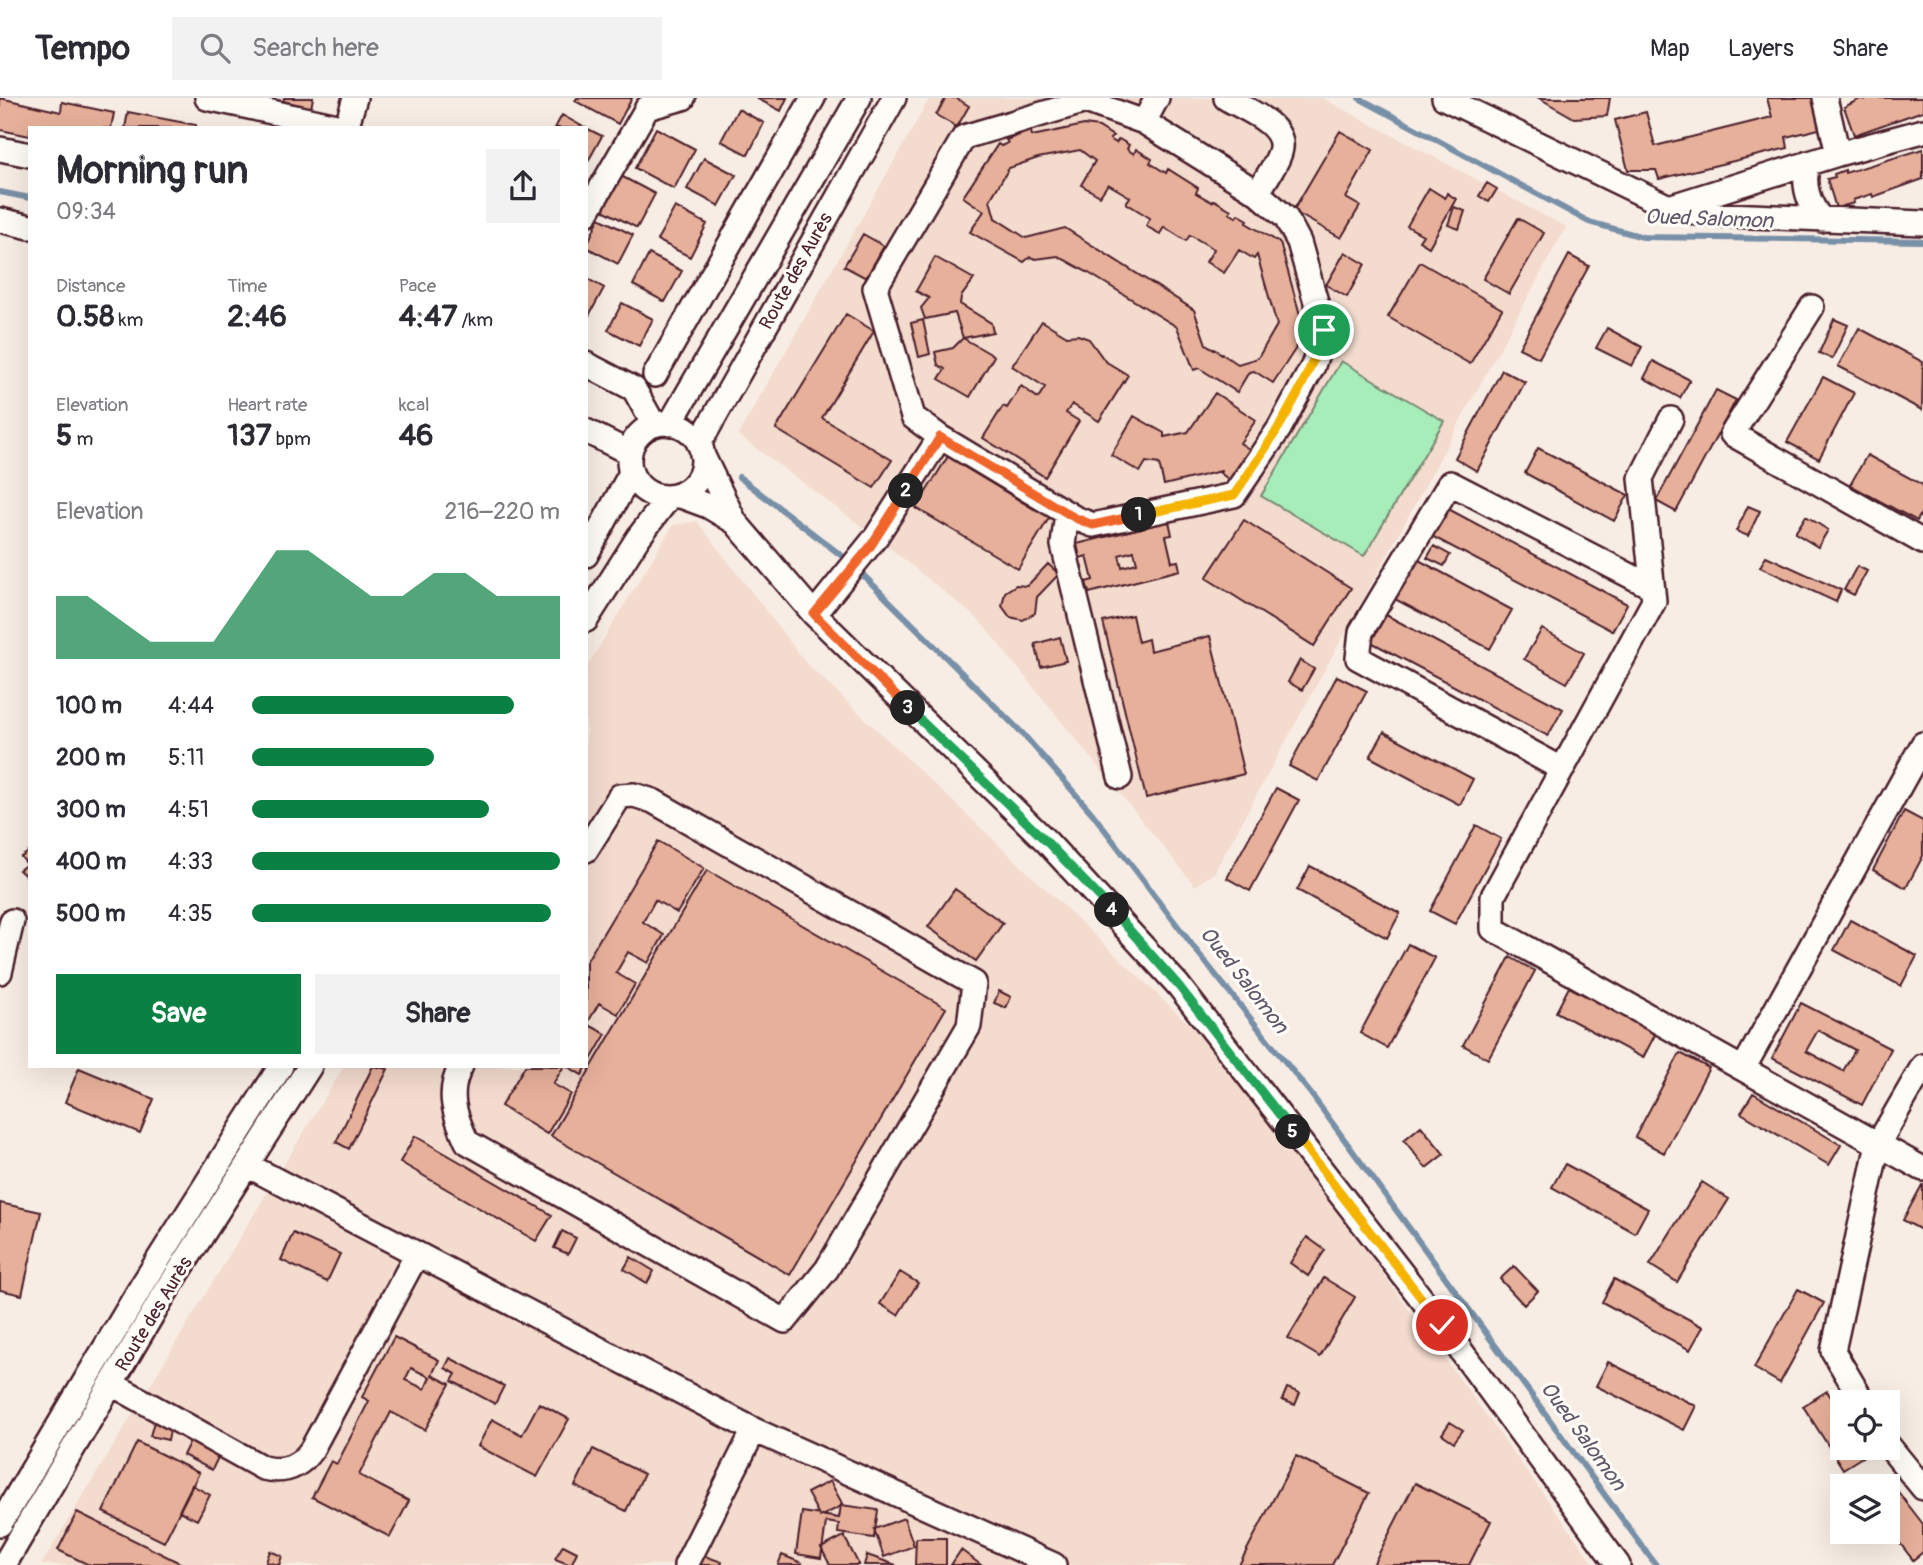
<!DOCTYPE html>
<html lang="en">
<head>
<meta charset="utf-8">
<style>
	body { margin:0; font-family:Pangolin,sans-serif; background:#f2f2f3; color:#2b2b33; height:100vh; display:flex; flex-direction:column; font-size:26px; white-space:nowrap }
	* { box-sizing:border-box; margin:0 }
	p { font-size:23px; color:#7c7c81 }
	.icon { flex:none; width:38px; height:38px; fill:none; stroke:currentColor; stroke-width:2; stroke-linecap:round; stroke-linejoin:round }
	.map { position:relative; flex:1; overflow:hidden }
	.side { position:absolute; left:28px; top:28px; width:560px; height:942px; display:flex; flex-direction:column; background:#fff; border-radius:0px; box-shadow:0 7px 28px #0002 }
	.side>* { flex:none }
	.fabs { position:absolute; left:1830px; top:1292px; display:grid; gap:14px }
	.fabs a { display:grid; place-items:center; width:70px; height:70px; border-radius:0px; background:#fff; box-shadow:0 7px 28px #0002; font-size:35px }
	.pin { position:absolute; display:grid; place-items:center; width:60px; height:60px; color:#fff; margin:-30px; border:4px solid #fff; border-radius:50%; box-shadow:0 2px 7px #0007 }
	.km { position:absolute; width:35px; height:35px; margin:-18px; border-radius:50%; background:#222; color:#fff; font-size:19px; line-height:35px; text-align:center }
	.round { display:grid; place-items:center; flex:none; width:74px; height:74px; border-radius:0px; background:#f2f2f3 }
	.headline { display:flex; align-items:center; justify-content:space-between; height:119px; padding:0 28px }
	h1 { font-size:38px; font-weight:700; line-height:52px }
	.figures { display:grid; grid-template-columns:repeat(3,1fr); gap:10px; height:119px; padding:7px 28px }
	.figures div { display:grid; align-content:center }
	.figures b { font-size:30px; font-weight:700 }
	.figures small { font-size:19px; font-weight:400 }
	.figures p { font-size:19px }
	.chart { height:196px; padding:14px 28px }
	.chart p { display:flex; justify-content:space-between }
	.chart svg { width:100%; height:126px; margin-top:7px; fill:#0b8043; opacity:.7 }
	.primary-button { display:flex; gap:14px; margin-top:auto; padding:14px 28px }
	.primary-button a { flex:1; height:80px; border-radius:0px; background:#0b8043; color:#fff; font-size:28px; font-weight:700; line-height:80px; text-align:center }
	.primary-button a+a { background:#f2f2f3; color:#2b2b33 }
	ul { padding:0 28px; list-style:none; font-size:23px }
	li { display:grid; grid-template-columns:112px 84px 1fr; align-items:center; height:52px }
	li i { height:18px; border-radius:9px; background:#0b8043 }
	header { display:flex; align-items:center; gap:42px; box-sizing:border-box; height:98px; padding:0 35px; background:#fff; border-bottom:2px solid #e1e1e2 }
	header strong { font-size:33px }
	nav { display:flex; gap:38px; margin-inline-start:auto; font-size:24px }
	.search { width:490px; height:63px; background:#f2f2f3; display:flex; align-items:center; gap:18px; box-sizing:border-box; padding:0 24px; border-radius:0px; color:#7c7c81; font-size:26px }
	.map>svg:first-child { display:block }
</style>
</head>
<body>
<header>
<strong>Tempo</strong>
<div class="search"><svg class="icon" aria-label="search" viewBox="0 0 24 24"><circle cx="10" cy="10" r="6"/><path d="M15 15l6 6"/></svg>Search here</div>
<nav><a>Map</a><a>Layers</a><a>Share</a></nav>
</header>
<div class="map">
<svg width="1923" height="1467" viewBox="0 0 1923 1467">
	<rect width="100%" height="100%" fill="#f8ede4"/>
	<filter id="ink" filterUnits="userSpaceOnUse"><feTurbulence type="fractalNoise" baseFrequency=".0143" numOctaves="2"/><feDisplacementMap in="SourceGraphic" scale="14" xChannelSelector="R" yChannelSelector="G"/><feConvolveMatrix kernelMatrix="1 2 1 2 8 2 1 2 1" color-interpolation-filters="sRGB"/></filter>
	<g filter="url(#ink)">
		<path fill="#f3dbce" d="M930,0h392l244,129 -352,646 -19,13 -216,-266 -103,-83 -138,-102z
			M697,423l109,142 423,399 366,503h-1554l303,-499h242v-398l87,-143z"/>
		<path fill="#a7edba" stroke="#788672" stroke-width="2" d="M1341,263l103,60 -80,135 -103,-60z"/>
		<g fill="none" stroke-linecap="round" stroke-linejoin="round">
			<path stroke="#7890a7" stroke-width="6" d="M1359,0l230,124 54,15 280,4
				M0,94l30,6
				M739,379l111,85 173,172 69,79 107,141 112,140 345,471"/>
		</g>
		<path fill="#e6b09a" stroke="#4a1f2b" stroke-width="2" fill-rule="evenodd" d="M0,0l61,14 1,-10 52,11 -3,15h-81v8l-30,-6z
			M284,0h29l-2,10 -28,-5z
			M577,0h55l-14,26 -43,-23z
			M756,0h31l-6,13z
			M946,0h10l13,8 -12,21 -21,-12z
			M1539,0h71l-3,18 -33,2z
			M1767,0h48l8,30 -37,9 2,11 -129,31 -3,-9h-28l-13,-50 31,-8 9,34 117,-29z
			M1862,0l2,2 7,-2h52v13l-69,24 -10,-28z
			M738,11l26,14 -16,32 -27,-14z
			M128,14l68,13v3h-71z
			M562,17l23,13h-30z
			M1084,27l15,2 14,9 -3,3 6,4 3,-4 10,6 -2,4 7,5 2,-5 16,10 -2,4 16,10 2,-4 30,19 -2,5 16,9 2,-2 17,10 -2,3 7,4 2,-3 10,6 -2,3 34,20 22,79 -2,20 -27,41 -19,-12 -5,1 -12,20 -38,-24 -5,2 -17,-43 -90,-55 -29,-16 -22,3 -6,-2 -6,5 -54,-30 14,-21 -21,-14 35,-53 3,2 7,-3 -2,-3 25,-9 1,5zM1080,52l15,11 -14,24 19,11 8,-12 22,13 -4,6 24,15 -4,8 14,8 4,-7 22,14 4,-6 24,14 -8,13 18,11 15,-23 15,9 3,-4 20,70 -19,33 -20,6 -32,-20 -12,-34 -129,-82 -39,10 -31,-20 -5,-18 19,-32 29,-10z
			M586,30l16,8 -16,29z
			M656,30l39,21 -21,40 -39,-21z
			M1340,33l33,19 -27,48 14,8 -19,32 -48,-27z
			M1923,51v30l-50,18 -1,-3 -19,6 1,3 -18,5 -9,-29 8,-2 -1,-3 11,-4v3z
			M704,60l32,17 -17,31 -32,-17z
			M621,78l34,18 -18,34 -34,-18z
			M1487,85l10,6 -8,13 -10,-6z
			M1429,90l16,10 2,-5 9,6 -27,48 -10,-6 4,-6 -16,-9z
			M675,109l32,17 -17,33 -33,-17z
			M1454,109l11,4 -6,18 -11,-4z
			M599,120l34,17 -15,29 -32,-17z
			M1518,120l26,15 -35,61 -26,-15z
			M863,136l21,12 -18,32 -22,-12z
			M1345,154l20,12 -18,33 -21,-12z
			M649,156l33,17 -17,31 -32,-17z
			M1569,157l20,11 -50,92 -20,-10z
			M935,159l39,22 -13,18 -1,7 31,19 2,9 -30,6 -8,-25 -30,6 -4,-11 8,-10 -13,-7z
			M1420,164l82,47 -32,55 -82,-47z
			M586,180l18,10 -18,33z
			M622,205l31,16 -14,27 -31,-16z
			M846,216l28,17 -52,87 70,42 -18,28 -98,-59z
			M1834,221l14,6 -16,34 -13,-6z
			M923,222l7,34 -11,3 -8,-34z
			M1042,223l25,15 11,-1 11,4 16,22 23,14 -29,46 -27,-17 -6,9 13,8 -34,56 -62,-39 20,-32 4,2 14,-22 17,12 7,-11 -33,-21z
			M1607,230l35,19 -10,19 -36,-18z
			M1859,230l64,34 -1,48 -84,-44z
			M963,240l31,18 -24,41 -31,-18 6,-10 -7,-4 -3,-13 18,-4z
			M1653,263l37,19 -10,18 -36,-20z
			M1502,272l23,12 -48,89 -22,-13z
			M1823,279l31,16 -35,66 -32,-17z
			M1716,292l20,10 -60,112 -20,-11z
			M1215,295l41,27 -16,23 12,8 -21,30 -11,-8 1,-2 -57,14 -5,-21 -13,-2 -6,10 -29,-17 23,-39 30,17v4l24,-5z
			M1538,350l90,47 -14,26 -89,-48z
			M950,355l15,9 -2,4 71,43 3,-5 15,9 -34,56 -102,-61z
			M1867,357l56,30v25l-6,11 -67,-36z
			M1439,406l188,100 -15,27 -188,-99z
			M1748,408l12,5 -12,25 -12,-5z
			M1806,418l22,14 -10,17 -23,-14z
			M1244,422l107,68 -37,58 -108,-68z
			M1169,423l3,14 -6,1 6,26 6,-1 2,9 -91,23 -3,-11 7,-2 -6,-24 -7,2 -3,-14zM1134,453l3,12 -15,4 -3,-12z
			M1434,448l16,9 -6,11 -17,-8z
			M1766,458l75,34 -5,12 -76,-35z
			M1413,459l99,53 -22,39 -99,-52z
			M1048,466l11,10 -22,23 -2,16 -12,7 -13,-3 -8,-11 3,-14 11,-7 11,1z
			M1857,468l10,5 -13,24 -10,-5z
			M1132,517l6,27 10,-3 2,12 60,-15 34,138 -98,24 -43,-176z
			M1386,517l177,94 -15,27 -177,-94z
			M1542,531l42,24 -17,30 -43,-24z
			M1060,539l6,24 -25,6 -6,-23z
			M1300,562l14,9 -12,21 -14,-8z
			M1337,578l30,15 -49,90 -29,-15z
			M1384,634l89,47 -13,26 -90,-48z
			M1276,690l23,12 -49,91 -23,-13z
			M1904,713l19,10v35l-17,32 -33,-18z
			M1476,727l25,14 -46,85 -25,-13z
			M658,743l46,27 -27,45 -22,-13 -12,22 21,13 -16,28 -20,-11 -12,21 19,11 -17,30 -19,-11 -12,21 19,10 -24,41 -15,-9h19v-104z
			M30,753v29l-11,-10 8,-6 -6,-7z
			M1310,768l90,47 -13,25 -90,-48z
			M707,772l239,138 -156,267 -239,-139z
			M955,791l48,34 -27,38 -48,-34z
			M1850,822l67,36 -16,30 -67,-36z
			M1408,846l27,14 -48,90 -27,-15z
			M1510,859l25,14 -47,88 -25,-14z
			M1569,889l87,46 -13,25 -87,-46z
			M999,893l12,6 -5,11 -12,-5z
			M1801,905l90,46 -29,56 -90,-47zM1818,932l37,20 -12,21 -37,-20z
			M1680,955l29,15 -45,85 -29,-16z
			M373,968l15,3 -39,80 -13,-7z
			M525,968h39l-11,18 18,10 -24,40 -46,-28z
			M79,970l75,31 -14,34 -75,-31z
			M1753,995l88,52 -12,20 -88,-52z
			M1421,1028l23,28 -18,14 -22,-28z
			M415,1038l137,79 -16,26 -136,-79z
			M1565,1066l83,45 -13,24 -83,-46z
			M1702,1084l27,17 -52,83 -27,-17z
			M1922,1087h1v46l-20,-11z
			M0,1105l41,9 -19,83 -22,-5z
			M562,1133l14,7 -8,16 -14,-6z
			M293,1135l47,21 -13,28 -46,-22z
			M1307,1139l18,13 -17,26 -18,-13z
			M631,1159l23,14 -7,12 -23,-14z
			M1514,1168l24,25 -14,14 -24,-26z
			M900,1174l18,11 -20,32 -18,-11z
			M1324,1180l31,19 -35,60 -32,-19z
			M1614,1181l89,48 -13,23 -88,-48z
			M1798,1191l26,14 -44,80 -26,-15z
			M394,1239l45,23 -7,15 18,9 -25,46 -34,-18 -32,63 50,26 -19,36 -78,-40 19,-36 6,3 32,-63 -7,-4zM411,1270l19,9 -5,12 -20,-9z
			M450,1260l54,28 -9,18 -43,-23 4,-7 -11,-6z
			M1608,1264l88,44 -12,24 -88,-44z
			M1287,1290l13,5 -5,12 -13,-5z
			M1827,1293l16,25v31h20l4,7 -24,15 -40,-63z
			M539,1305l30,16 -32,58 -59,-31 14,-27 30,16z
			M154,1324l17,4 -3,14 -18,-4z
			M1450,1324l13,8 -9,12 -12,-8z
			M191,1341l29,14 -8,17 -29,-15z
			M137,1344l62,31 -35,69 -61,-30z
			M593,1351l51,25 -18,37 -51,-25z
			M1296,1358l73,37 -37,72h-93z
			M1889,1382l34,44v28l-10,8 -25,-32v-42h-7z
			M830,1383l13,24 -23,12 -13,-24z
			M1415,1385l76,38 -22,44h-96z
			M192,1387l18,10 -13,25 -18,-9z
			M841,1407l37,5 -4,28 -36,-5 1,-9 -13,-2 -5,36 -25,-4 6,-42 37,6z
			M77,1414l107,53h-95l-31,-15z
			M904,1420l10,28 -30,11 -10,-28z
			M844,1438l15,29h-29l-9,-17z
			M916,1440h30v27h-31z
			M563,1447l14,7 -6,13 -16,-6z
			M961,1452l20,15h-30z
			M270,1453l12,5 -3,9 -13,-3z
			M699,1456l23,8 -1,3h-26z
			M782,1457l20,8 -1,2h-23z
			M867,1457l29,10h-32z"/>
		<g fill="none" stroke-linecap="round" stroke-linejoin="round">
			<defs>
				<path id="minor" d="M207,0l139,30
					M1226,0c18,11 58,25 55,50 -2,14 -17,32 -23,45
					M1444,0l225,109 34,7 220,9
					M1825,0l13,56
					M1086,3l58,21 114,71 28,25 13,24 25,88 -11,36 -34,63 -45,66 -141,30 -18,-7 -135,-81 -27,-20 -38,-129 89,-151z
					M1144,24l13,-24
					M346,30l9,-30
					M0,51l30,6
					M1808,65c-6,22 0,40 14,57
					M1672,108l166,-52 85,-23
					M586,116l61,-106 36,-10
					M0,122l30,7
					M1812,209l-80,127 191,108
					M586,266l48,25 20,36
					M655,277l158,-277
					M1671,321l-30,59 13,123 -161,295v33l250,140
					M629 362a37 37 0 1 1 74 0a37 37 0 1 1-74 0Z
					M670,326l189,-326
					M586,333l44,22
					M699,346l195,-346
					M702,356l33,68 79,92 233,228 131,143 264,340 176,240
					M678,397l30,11 27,16
					M1067,415l-4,32 57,232
					M586,457l45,-82
					M814,516l62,-77 64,-100
					M586,522l52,-82 31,-41
					M1923,646l-180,325 180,100
					M1562,671l-204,-111 3,-26 89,-149 202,104
					M0,874l12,-51
					M461,968c-15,27 -6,50 6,76l318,179 42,-52 142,-243 5,-43 -321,-182 -19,-6 -14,1 -34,54
					M247,1067l507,265 300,135
					M112,1286l151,84c21,5 37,-1 49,-19l105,-195
					M1863,1304l-30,-51 45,-207 45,-78
					M1888,1347l35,43
					M0,1426l143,-240 138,-218
					M4,1467l158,-267 148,-232
					M686,1467l68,-135"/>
			</defs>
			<use href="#minor" stroke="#4a1f2b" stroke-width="28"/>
			<use href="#minor" stroke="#fdfcf7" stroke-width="23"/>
		</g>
	</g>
	<g fill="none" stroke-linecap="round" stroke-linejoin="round" filter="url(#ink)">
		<defs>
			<path id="split-1" d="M1139,417l95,-20c37,-54 71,-103 90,-165"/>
			<path id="split-2" d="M906,393l34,-54 135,81 18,7 46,-10"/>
			<path id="split-3" d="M906,393l-36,56 -56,67 94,94"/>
			<path id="split-4" d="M908,610l139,134 65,68"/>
			<path id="split-5" d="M1112,812l66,75 115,147"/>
			<path id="split-6" d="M1293,1034l149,193"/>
		</defs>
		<use href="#split-1" stroke="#fff" stroke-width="14"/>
		<use href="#split-2" stroke="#fff" stroke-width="14"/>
		<use href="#split-3" stroke="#fff" stroke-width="14"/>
		<use href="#split-4" stroke="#fff" stroke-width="14"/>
		<use href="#split-5" stroke="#fff" stroke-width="14"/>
		<use href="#split-6" stroke="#fff" stroke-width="14"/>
		<use href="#split-1" stroke="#f5b400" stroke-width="9"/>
		<use href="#split-2" stroke="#f0652b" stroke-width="9"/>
		<use href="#split-3" stroke="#f0652b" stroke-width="9"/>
		<use href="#split-4" stroke="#22a559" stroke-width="9"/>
		<use href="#split-5" stroke="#22a559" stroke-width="9"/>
		<use href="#split-6" stroke="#f5b400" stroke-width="9"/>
	</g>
	<g text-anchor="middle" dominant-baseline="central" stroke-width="6" stroke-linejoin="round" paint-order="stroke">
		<g font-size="19" fill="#4a1f2b" stroke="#fdfcf7">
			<text transform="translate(796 173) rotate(-61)">Route des Aurès</text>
			<text transform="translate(154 1216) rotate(-59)">Route des Aurès</text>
		</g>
		<g font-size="21" font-style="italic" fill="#615769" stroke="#fdfcf7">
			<text transform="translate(1709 121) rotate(2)">Oued Salomon</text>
			<text transform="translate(1244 882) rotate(52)">Oued Salomon</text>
			<text transform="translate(1583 1338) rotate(54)">Oued Salomon</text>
		</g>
	</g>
</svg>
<div class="fabs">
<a><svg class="icon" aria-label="locate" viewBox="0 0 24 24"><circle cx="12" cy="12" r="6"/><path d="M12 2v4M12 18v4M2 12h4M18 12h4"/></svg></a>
<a><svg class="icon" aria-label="layers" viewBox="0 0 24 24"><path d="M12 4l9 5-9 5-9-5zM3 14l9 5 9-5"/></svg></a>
</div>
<div class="pin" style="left:1324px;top:232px;background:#1e9e55"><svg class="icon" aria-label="arrive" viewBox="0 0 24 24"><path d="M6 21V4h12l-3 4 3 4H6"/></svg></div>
<div class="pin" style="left:1442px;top:1227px;background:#d93025"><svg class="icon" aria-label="check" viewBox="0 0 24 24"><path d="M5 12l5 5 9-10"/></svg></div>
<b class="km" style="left:1139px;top:417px">1</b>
<b class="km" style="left:906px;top:393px">2</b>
<b class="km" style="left:908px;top:610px">3</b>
<b class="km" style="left:1112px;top:812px">4</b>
<b class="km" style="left:1293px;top:1034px">5</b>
<section class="side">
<div class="headline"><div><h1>Morning run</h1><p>09:34</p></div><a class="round"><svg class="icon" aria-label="share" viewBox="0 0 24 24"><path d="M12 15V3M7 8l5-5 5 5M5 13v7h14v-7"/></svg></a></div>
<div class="figures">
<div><p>Distance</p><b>0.58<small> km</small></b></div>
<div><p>Time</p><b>2:46</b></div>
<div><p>Pace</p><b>4:47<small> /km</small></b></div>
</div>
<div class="figures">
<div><p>Elevation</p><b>5<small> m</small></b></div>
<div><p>Heart rate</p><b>137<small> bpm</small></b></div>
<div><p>kcal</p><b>46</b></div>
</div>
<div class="chart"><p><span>Elevation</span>216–220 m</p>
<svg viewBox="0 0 160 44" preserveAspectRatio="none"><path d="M0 44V22L10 22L20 30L30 38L40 38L50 38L60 22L70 6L80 6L90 14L100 22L110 22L120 14L130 14L140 22L150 22L160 22V44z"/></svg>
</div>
<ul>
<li><b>100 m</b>4:44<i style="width:85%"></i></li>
<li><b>200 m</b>5:11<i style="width:59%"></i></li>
<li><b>300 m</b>4:51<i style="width:77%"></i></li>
<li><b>400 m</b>4:33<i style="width:100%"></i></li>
<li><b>500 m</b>4:35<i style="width:97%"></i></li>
</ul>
<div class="primary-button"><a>Save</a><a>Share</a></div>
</section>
</div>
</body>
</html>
